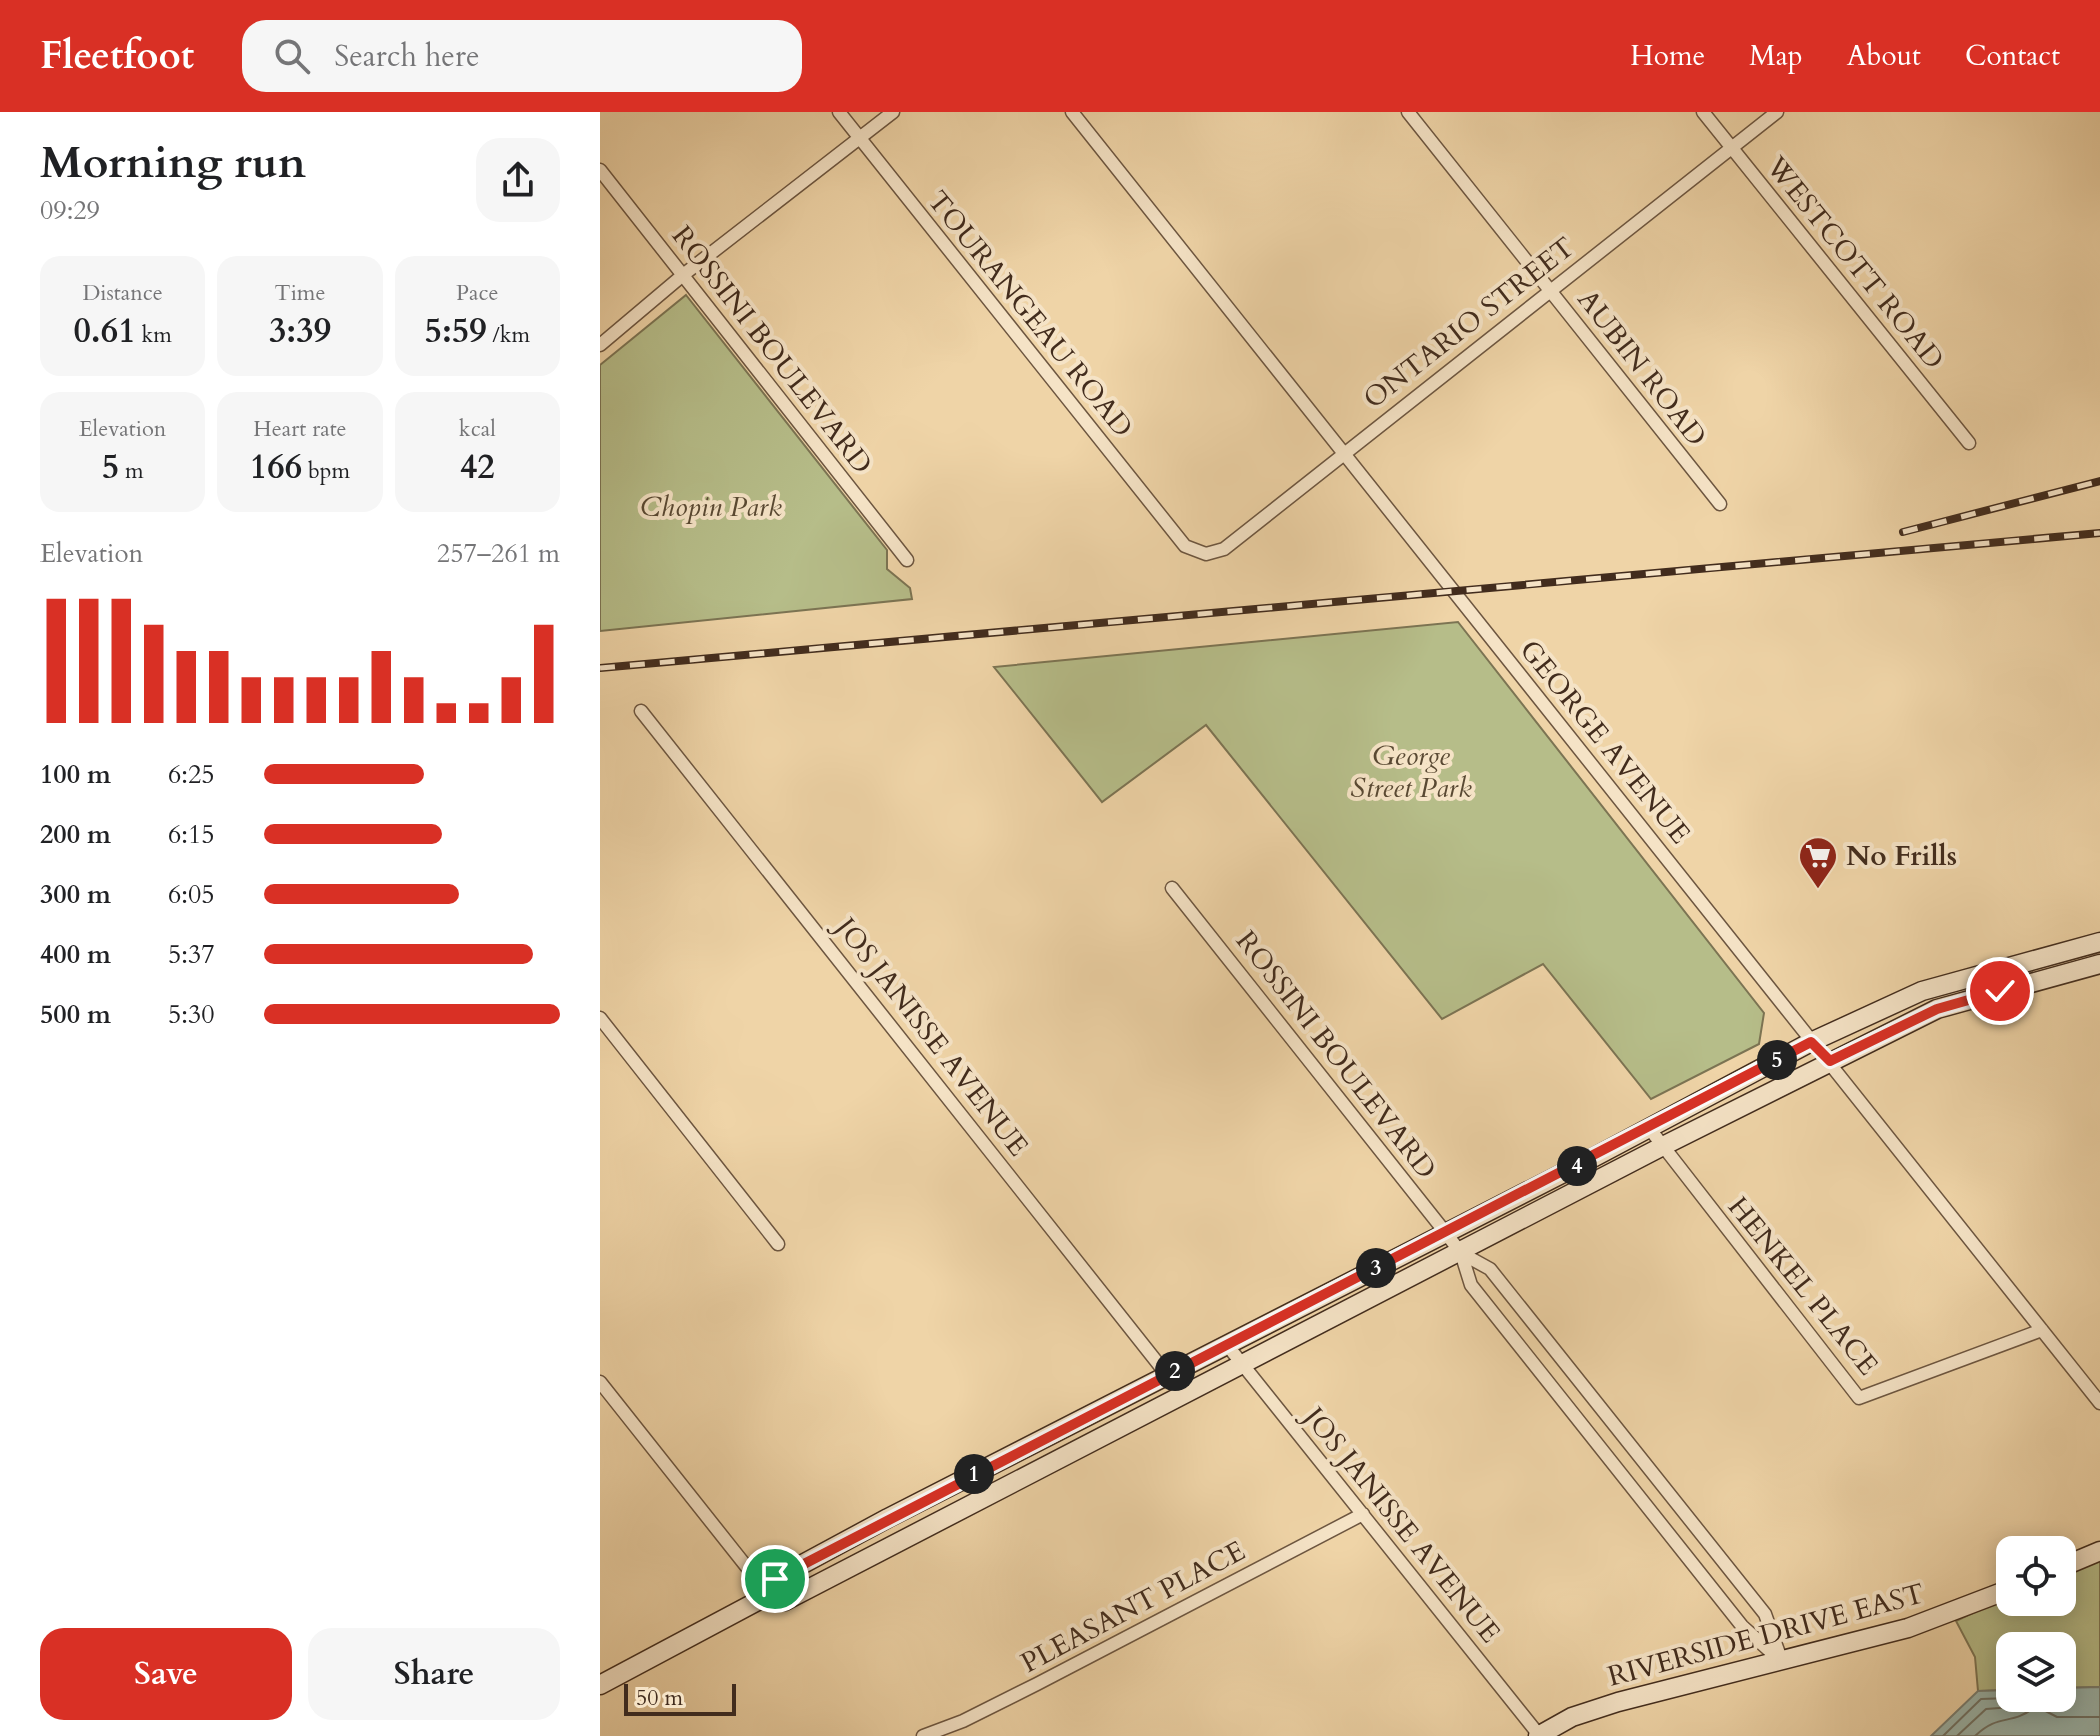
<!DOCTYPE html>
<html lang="en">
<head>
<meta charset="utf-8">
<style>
	body { margin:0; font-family:Cardo,serif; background:#f6f6f6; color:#202124; height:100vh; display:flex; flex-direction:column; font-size:30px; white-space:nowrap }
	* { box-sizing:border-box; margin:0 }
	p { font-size:26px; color:#757577 }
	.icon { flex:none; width:44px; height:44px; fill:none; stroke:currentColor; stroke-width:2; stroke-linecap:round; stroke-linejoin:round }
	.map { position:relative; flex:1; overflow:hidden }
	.drawer { display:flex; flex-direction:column; background:#fff; width:600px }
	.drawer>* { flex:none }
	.tools { position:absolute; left:1396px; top:1424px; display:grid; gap:16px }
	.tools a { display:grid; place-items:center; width:80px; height:80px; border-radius:16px; background:#fff; box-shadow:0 4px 20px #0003; font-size:40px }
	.scale { position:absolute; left:24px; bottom:20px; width:112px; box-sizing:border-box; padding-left:8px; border:4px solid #422c1d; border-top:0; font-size:22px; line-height:28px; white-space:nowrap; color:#422c1d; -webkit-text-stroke:6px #f5e3c6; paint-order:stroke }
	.pin { position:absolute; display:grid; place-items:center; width:68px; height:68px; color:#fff; margin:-34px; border:4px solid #fff; border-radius:50%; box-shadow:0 2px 8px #0007 }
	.km { position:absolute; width:40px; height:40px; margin:-20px; border-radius:50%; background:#222; color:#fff; font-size:22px; line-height:40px; text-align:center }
	.round { display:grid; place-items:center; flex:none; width:84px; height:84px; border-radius:24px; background:#f6f6f6 }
	.overview { display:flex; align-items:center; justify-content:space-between; height:136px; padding:0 40px }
	h1 { font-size:44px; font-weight:700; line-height:60px }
	.stats { display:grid; grid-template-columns:repeat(3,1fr); gap:12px; height:136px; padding:8px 40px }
	.stats div { display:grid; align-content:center; border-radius:20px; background:#f6f6f6; text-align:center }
	.stats b { font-size:34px; font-weight:700 }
	.stats small { font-size:22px; font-weight:400 }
	.stats p { font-size:22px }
	.chart { height:224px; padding:16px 40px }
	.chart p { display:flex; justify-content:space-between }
	.chart svg { width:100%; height:144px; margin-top:8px; stroke:#d93025; stroke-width:6 }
	.button { display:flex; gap:16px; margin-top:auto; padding:16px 40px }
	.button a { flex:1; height:92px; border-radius:24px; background:#d93025; color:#fff; font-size:32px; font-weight:700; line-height:92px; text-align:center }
	.button a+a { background:#f6f6f6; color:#202124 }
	ul { padding:0 40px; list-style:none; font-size:26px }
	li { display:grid; grid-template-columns:128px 96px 1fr; align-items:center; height:60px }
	li i { height:20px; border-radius:10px; background:#d93025 }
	header { display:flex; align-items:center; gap:48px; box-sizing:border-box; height:112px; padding:0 40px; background:#d93025; color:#fff }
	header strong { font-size:38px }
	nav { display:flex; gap:44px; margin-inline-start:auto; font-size:28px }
	.search { width:560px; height:72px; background:#f6f6f6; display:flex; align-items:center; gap:20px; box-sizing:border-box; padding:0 28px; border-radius:24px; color:#757577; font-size:30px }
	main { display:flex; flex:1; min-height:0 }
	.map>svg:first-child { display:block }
</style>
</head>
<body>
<header>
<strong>Fleetfoot</strong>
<div class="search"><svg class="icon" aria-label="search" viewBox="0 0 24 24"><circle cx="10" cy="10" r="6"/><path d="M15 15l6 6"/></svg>Search here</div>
<nav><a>Home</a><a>Map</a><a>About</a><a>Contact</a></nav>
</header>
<main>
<section class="drawer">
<div class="overview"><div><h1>Morning run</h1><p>09:29</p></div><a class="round"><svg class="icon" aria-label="share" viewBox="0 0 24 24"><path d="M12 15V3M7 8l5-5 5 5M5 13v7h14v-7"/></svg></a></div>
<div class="stats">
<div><p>Distance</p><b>0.61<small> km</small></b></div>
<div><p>Time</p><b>3:39</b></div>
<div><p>Pace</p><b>5:59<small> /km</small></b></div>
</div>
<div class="stats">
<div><p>Elevation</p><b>5<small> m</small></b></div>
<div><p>Heart rate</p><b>166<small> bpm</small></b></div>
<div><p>kcal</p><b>42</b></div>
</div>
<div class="chart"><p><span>Elevation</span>257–261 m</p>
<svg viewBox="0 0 160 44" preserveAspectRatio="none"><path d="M5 44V6M15 44V6M25 44V6M35 44V14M45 44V22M55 44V22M65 44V30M75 44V30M85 44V30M95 44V30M105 44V22M115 44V30M125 44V38M135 44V38M145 44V30M155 44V14"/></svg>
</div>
<ul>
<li><b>100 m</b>6:25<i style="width:54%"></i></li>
<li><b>200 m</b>6:15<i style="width:60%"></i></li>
<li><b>300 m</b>6:05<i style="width:66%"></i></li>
<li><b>400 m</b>5:37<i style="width:91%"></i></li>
<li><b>500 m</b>5:30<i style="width:100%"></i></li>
</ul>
<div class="button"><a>Save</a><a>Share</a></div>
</section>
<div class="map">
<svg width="1500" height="1624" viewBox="0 0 1500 1624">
	<rect width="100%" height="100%" fill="#efd4a7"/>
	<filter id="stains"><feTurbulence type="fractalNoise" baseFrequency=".0025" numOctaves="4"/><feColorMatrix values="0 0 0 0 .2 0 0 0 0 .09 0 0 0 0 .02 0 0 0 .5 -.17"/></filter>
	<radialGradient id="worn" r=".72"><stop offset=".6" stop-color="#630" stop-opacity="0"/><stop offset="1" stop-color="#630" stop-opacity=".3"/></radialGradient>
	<path fill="#b6bd89" stroke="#7c7453" stroke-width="2" d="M86,183l201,255v19l23,19 2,11 -312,32v-266z
		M858,510l306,391 -5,31 -108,55 -108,-135 -101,55 -236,-294 -104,77 -108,-135z
		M1500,1447v128l-38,1v-42h-52v44l-32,1 -3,-34 -19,-36 54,-26v7h52v-29z"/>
	<path fill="#9bb7ae" stroke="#777f74" stroke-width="2" d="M1500,1575v49h-169l47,-45 32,-1v8h52v-10z"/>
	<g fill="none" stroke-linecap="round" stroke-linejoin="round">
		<path stroke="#6e7266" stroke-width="2" d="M1343,1624l38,-37 29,-1
			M1357,1624l29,-27 27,-2 12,-9
			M1375,1624c25,-24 36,-9 61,-30l21,11h43"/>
		<defs>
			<path id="street" d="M239,0l346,434 21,8 18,-5 553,-437
				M472,0l1028,1291
				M808,0l312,392
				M1103,0l266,331
				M0,58l307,390
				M0,233l83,-70 210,-163
				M41,599l542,684
				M572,776l273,344 16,21 10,32 271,341 40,36
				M0,906l178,226
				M1049,1016l210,270 183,-68
				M861,1141l29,16 275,345 16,45
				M627,1233l312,390
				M0,1270l169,213
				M323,1624l40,-15 74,-37 326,-170"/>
			<path id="secondary" d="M1462,1455l38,-16
				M169,1483l16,6 876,-454 276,-138 163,-45
				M0,1573l169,-90 6,-16 113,-61 699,-357 224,-119 111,-51 178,-49
				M938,1624l34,-19 46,-15 290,-74 102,-39"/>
		</defs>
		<use href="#street" stroke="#6d5640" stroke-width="15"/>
		<use href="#secondary" stroke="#422c1d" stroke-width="21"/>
		<use href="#street" stroke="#f5e3c6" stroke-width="12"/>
		<use href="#secondary" stroke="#f5e3c6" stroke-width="18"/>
		<defs>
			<path id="rail" d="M1303,420l197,-51
				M0,556l1500,-135"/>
		</defs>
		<use href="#rail" stroke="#422c1d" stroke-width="8"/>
		<use href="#rail" stroke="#f5e3c6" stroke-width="5" stroke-dasharray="15" stroke-linecap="butt"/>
	</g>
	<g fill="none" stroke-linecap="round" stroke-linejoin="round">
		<defs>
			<path id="route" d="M175,1467l1036,-537 19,19 107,-52 63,-18"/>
		</defs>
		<use href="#route" stroke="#fff" stroke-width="16"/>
		<use href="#route" stroke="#d93025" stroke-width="10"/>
	</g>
	<defs>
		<symbol id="supermarket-pin" viewBox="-11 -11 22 30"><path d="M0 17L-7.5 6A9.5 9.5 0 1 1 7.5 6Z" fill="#8f2418" stroke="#f5e3c6"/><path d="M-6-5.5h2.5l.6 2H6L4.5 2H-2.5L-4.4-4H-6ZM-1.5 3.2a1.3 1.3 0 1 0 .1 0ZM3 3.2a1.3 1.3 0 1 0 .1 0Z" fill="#fff"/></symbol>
	</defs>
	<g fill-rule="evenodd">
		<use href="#supermarket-pin" x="1196" y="722" width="44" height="60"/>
	</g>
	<g text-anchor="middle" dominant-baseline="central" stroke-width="8" stroke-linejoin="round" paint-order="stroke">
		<g font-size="28" fill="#422c1d" stroke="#f5e3c6">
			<text transform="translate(1255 151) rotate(51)">WESTCOTT ROAD</text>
			<text transform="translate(430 202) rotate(51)">TOURANGEAU ROAD</text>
			<text transform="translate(869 211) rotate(-38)">ONTARIO STREET</text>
			<text transform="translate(172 238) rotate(52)">ROSSINI BOULEVARD</text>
			<text transform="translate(1042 256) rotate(52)">AUBIN ROAD</text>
			<text transform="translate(1005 630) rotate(51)">GEORGE AVENUE</text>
			<text transform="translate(332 925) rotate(52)">JOS JANISSE AVENUE</text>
			<text transform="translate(736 943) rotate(52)">ROSSINI BOULEVARD</text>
			<text transform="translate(1203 1174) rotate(51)">HENKEL PLACE</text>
			<text transform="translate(802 1413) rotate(51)">JOS JANISSE AVENUE</text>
			<text transform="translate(533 1495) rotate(-28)">PLEASANT PLACE</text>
			<text transform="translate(1166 1523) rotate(-15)">RIVERSIDE DRIVE EAST</text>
		</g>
		<g font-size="28" font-style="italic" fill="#594933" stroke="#f5e3c6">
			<text x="111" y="395">Chopin Park</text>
			<text x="811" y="644">George<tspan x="811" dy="32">Street Park</tspan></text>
		</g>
		<g font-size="28" font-weight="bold" fill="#422c1d" stroke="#f5e3c6" text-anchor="start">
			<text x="1246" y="744">No Frills</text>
		</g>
	</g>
	<rect width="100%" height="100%" filter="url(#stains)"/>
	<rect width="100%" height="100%" fill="url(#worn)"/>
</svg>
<div class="tools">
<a><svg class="icon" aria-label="locate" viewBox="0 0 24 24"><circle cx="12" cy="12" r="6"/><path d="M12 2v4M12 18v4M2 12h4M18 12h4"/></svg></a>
<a><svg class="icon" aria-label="layers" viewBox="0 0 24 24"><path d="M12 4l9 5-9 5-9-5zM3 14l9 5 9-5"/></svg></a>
</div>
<div class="scale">50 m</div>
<div class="pin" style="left:175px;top:1467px;background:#1e9e55"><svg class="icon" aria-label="arrive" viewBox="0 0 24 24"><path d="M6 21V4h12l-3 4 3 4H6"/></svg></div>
<div class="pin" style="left:1400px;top:879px;background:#d93025"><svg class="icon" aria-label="check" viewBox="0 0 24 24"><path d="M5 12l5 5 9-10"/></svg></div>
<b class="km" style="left:374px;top:1362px">1</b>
<b class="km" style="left:575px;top:1259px">2</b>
<b class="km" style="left:776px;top:1156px">3</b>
<b class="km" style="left:977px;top:1054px">4</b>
<b class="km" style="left:1177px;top:948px">5</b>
</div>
</main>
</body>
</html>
